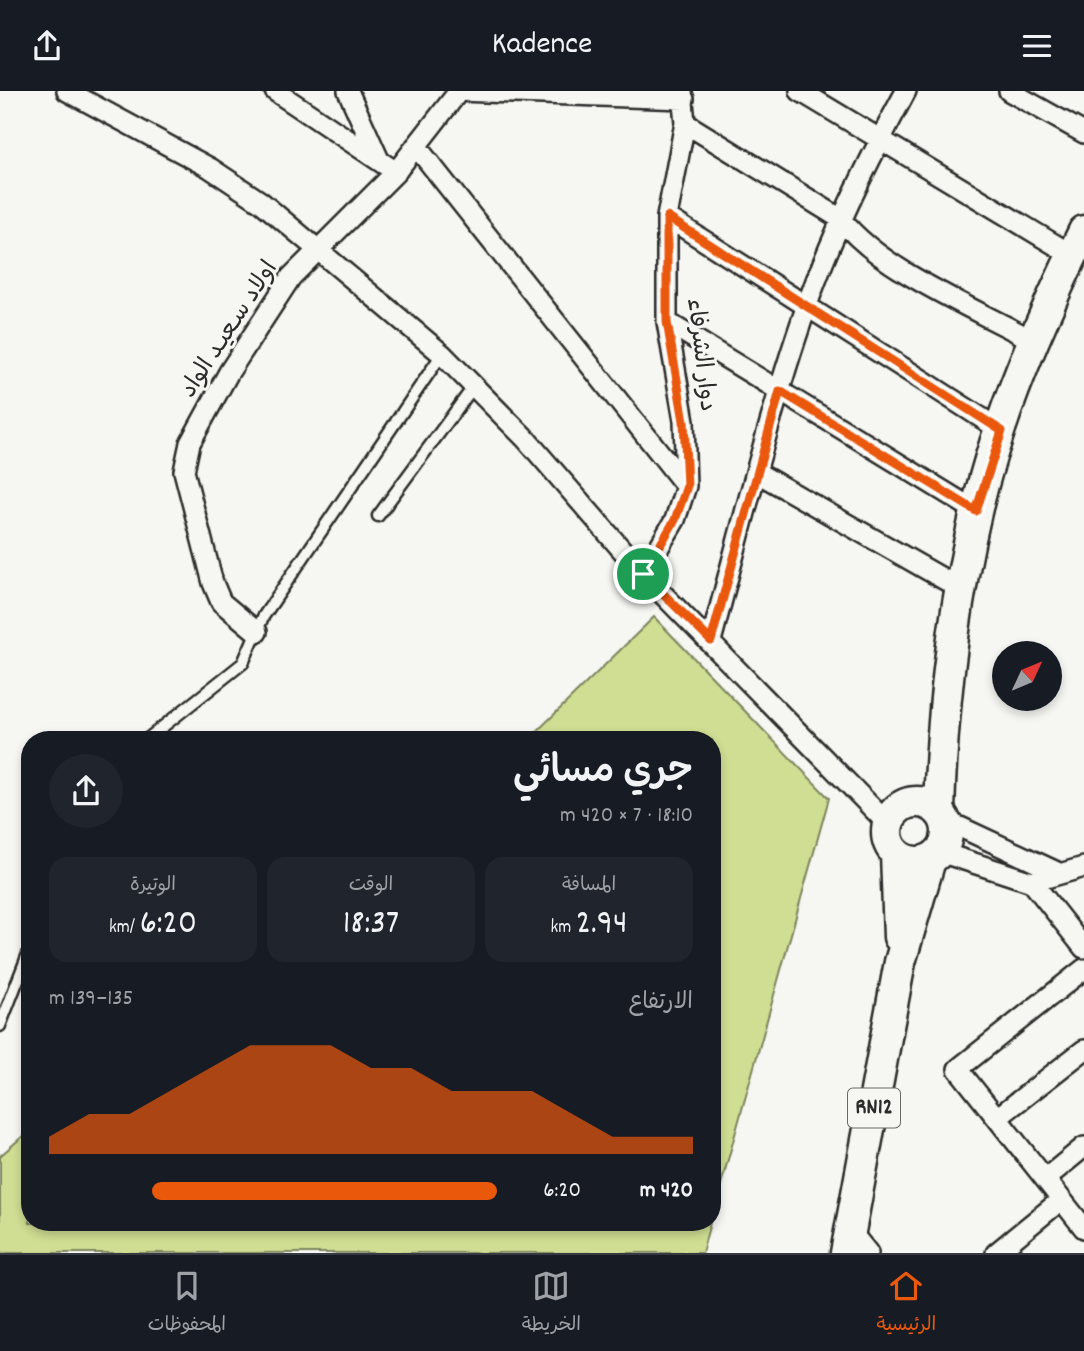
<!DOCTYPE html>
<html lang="ar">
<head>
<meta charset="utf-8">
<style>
	body { margin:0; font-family:Dekko,"Playpen Sans Arabic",sans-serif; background:#20242c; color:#f1f3f6; direction:rtl; height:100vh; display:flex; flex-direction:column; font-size:26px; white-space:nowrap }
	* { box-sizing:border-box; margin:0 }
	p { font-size:23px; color:#9ea1a6 }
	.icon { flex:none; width:38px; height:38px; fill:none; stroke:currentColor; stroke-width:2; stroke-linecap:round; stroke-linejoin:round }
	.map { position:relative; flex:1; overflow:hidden; direction:ltr }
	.sheet { position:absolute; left:21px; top:640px; width:700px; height:500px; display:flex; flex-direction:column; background:#171b24; border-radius:28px; box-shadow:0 4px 10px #0003; direction:rtl }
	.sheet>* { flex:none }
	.needle { width:46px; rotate:46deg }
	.controls { position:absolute; left:992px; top:550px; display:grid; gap:14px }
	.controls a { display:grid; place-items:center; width:70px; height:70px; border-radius:50%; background:#171b24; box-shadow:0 4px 10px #0003; font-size:35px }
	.pin { position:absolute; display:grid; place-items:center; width:60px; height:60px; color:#fff; margin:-30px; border:4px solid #fff; border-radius:50%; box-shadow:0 2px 7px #0007 }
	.round { display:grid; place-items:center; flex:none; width:74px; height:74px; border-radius:37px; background:#20242c }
	.headline { display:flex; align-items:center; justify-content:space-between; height:119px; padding:0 28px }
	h1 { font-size:38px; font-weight:600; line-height:52px }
	.stats { display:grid; grid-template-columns:repeat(3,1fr); gap:10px; height:119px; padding:7px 28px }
	.stats div { display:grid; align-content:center; border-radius:18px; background:#20242c; text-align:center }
	.stats b { font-size:35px; font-weight:600 }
	.stats small { font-size:19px; font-weight:400 }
	.stats p { font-size:19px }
	.chart { height:196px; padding:14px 28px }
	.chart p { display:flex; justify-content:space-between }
	.chart svg { width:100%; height:126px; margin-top:7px; fill:#ea580c; opacity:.7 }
	ul { padding:0 28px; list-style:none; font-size:23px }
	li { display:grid; grid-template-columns:112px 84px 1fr; align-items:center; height:52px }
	li i { height:18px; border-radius:9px; background:#ea580c }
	header { display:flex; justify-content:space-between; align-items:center; height:91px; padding:0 28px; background:#171b24; font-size:32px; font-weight:600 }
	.tab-bar { display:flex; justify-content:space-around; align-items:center; height:98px; border-top:2px solid #363941; background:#171b24; font-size:19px; color:#9ea1a6 }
	.tab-bar a { display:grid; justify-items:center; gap:4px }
	.tab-bar .active { color:#ea580c }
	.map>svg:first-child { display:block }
</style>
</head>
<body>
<header><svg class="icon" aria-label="menu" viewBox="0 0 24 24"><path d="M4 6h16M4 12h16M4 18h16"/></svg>Kadence<svg class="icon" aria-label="share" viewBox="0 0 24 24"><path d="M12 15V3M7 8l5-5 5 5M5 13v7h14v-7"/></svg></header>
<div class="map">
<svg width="1084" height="1162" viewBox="0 0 1084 1162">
	<rect width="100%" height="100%" fill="#f6f6f2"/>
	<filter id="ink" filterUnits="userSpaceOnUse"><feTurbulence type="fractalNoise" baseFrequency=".0143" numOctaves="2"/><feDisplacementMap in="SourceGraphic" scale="14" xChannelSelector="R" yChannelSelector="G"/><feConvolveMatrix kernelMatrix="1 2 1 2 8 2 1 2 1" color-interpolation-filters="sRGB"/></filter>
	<g filter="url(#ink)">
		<path fill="#cfde92" stroke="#7d845e" stroke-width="2" d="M654,526l175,181 -117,419v-477h-184z
			M30,1039v93h680l-8,30h-702v-97z"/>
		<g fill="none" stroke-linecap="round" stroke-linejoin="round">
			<defs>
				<path id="lane" d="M378,425l96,-130
					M146,649l97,-77 20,-46 179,-263
					M0,935l30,-77"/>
				<path id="street" d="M67,0l143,77 51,34 181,152 83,84 118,136 245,250
					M275,0l121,81
					M348,0l31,69
					M458,0l226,8
					M800,0l272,164
					M1009,0l75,42
					M685,32l156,96c39,51 133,89 191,121
					M416,55l270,340
					M667,126l335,214
					M667,231l309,189
					M756,381l205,117
					M643,483l32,-54 11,-34 -2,-65 -17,-99v-105l18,-94 -3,-32
					M257,541l-36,-30 -8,-19 -29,-112 6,-28 39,-71 62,-95 105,-105 63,-81
					M711,550c30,-111 57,-224 95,-333 26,-75 62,-147 100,-217
					M945,729l114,53
					M940,761l92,30 52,-15
					M1032,791l52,66
					M1084,878l-126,100 126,159
					M997,1027l87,-68
					M1045,1088l39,-32
					M851,1141l17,21
					M996,1162l65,-53"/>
				<path id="primary" d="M887 741a30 30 0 1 1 60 0a30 30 0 1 1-60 0Z
					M939,720c3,-100 14,-201 37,-299 23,-98 64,-191 108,-281
					M896,763l3,83
					M846,1162l54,-291 30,-102"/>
			</defs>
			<use href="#lane" stroke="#2b2b2b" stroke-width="15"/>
			<use href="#street" stroke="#2b2b2b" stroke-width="24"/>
			<use href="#primary" stroke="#2b2b2b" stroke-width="35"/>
			<use href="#lane" stroke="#f6f6f2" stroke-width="10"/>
			<use href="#street" stroke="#f6f6f2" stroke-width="19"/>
			<use href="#primary" stroke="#f6f6f2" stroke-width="30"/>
		</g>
	</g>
	<g fill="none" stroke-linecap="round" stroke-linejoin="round" filter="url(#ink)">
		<defs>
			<path id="route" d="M667,126l335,214 -26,80 -196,-120 -69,250 -68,-67 32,-54 12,-34 -3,-65 -17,-99z"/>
		</defs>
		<use href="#route" stroke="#fff" stroke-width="14"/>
		<use href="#route" stroke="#ea580c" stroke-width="9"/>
	</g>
	<g text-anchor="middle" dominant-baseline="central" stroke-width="6" stroke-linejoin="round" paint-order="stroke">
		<rect fill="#f6f6f2" stroke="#686867" stroke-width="2" x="848" y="997.5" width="52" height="39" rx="5"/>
		<g font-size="23" font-weight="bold" fill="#2b2b2b">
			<text x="874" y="1017">RN12</text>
		</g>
		<g font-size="24" fill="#2b2b2b" stroke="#f6f6f2">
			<text transform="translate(230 239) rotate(-57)">اولاد سـعيـد الواد</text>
			<text transform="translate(700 264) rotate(83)">دوار الشرفاء</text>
		</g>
	</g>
</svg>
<div class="controls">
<a><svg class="needle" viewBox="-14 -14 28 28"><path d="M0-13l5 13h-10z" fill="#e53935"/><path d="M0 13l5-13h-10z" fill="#9ea1a6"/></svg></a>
</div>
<div class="pin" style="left:643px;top:483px;background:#1e9e55"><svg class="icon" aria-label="arrive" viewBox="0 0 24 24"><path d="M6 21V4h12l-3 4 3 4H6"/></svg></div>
<section class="sheet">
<div class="headline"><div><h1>جري مسائي</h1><p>18:10 · 7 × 420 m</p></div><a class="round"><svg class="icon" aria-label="share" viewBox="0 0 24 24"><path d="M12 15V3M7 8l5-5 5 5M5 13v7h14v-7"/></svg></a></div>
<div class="stats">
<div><p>المسافة</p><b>2.94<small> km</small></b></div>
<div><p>الوقت</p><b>18:37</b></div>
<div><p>الوتيرة</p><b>6:20<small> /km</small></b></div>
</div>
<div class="chart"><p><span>الارتفاع</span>135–139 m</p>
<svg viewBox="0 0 160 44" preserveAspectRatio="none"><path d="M0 44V38L10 30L20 30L30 22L40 14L50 6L60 6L70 6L80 14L90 14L100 22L110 22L120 22L130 30L140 38L150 38L160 38V44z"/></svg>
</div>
<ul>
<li><b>420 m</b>6:20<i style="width:77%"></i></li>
</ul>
</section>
</div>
<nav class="tab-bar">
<a class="active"><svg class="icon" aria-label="home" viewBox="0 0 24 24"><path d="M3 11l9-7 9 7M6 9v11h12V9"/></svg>الرئيسية</a>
<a><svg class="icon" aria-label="map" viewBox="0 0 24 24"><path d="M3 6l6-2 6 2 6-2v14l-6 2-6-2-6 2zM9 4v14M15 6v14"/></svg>الخريطة</a>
<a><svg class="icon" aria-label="saved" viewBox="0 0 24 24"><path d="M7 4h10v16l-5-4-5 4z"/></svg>المحفوظات</a>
</nav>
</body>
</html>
